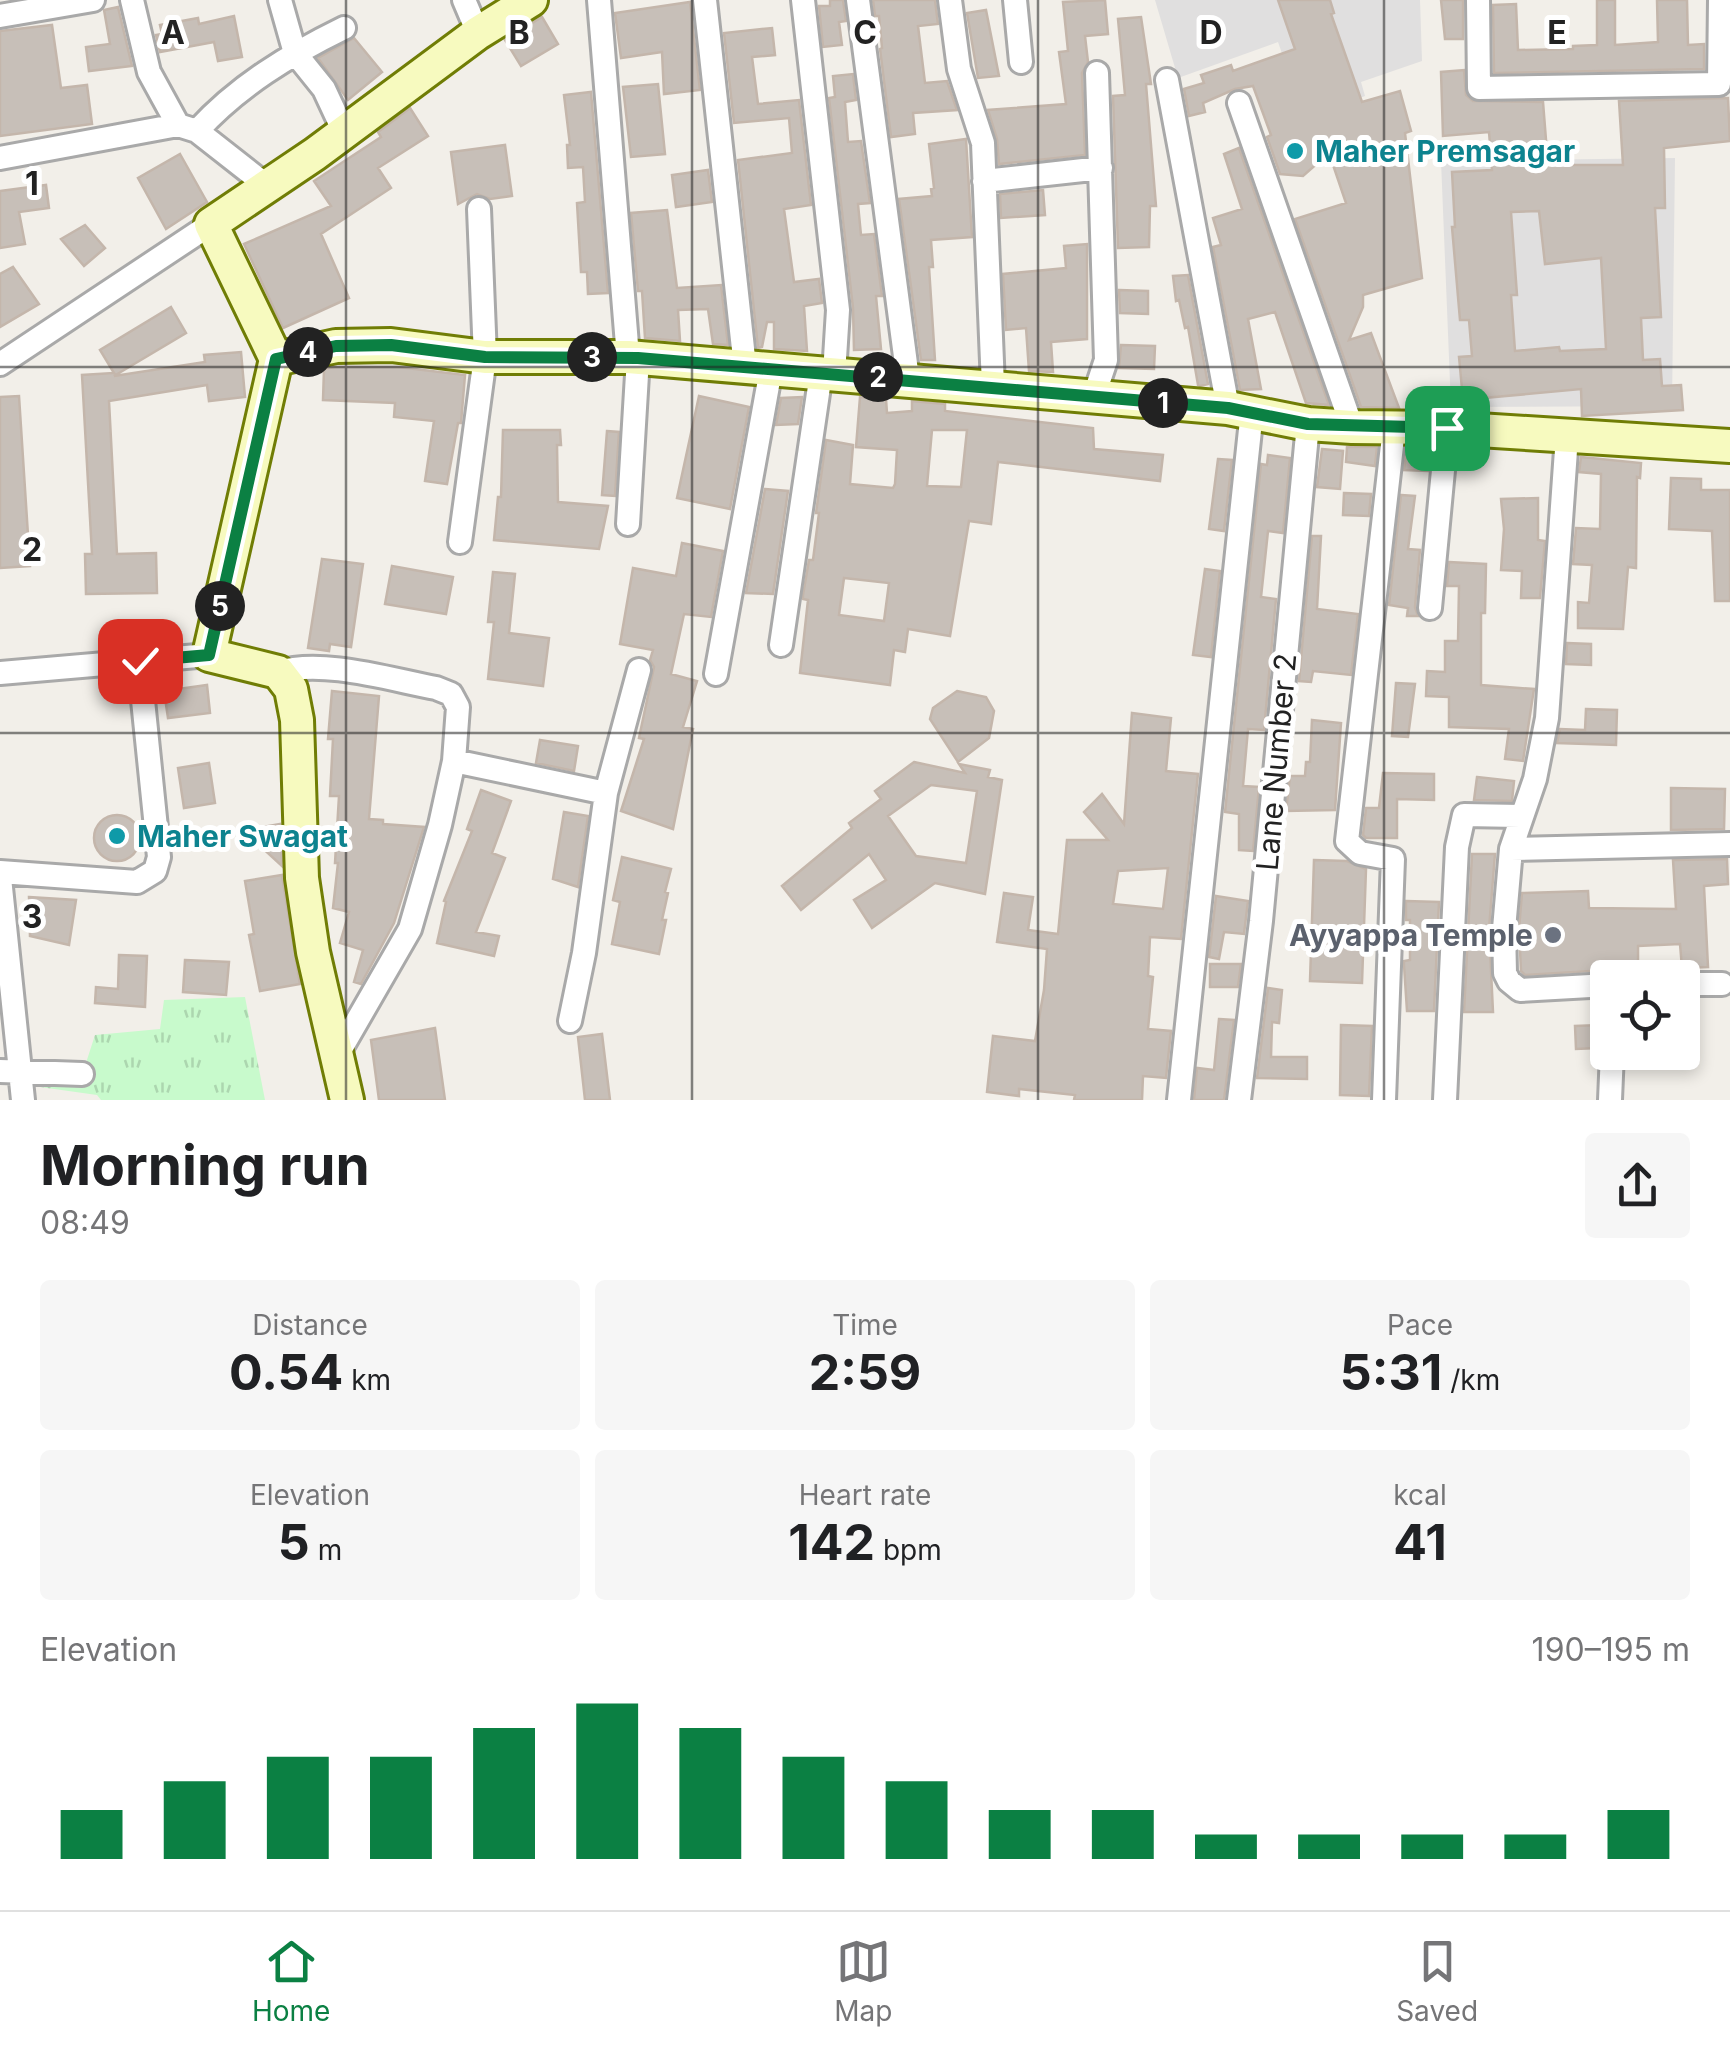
<!DOCTYPE html>
<html lang="en">
<head>
<meta charset="utf-8">
<style>
	body { margin:0; font-family:Inter,sans-serif; background:#f6f6f6; color:#202124; height:100vh; display:flex; flex-direction:column; font-size:38px; white-space:nowrap }
	* { box-sizing:border-box; margin:0 }
	p { font-size:32px; color:#757577 }
	.icon { flex:none; width:55px; height:55px; fill:none; stroke:currentColor; stroke-width:2; stroke-linecap:round; stroke-linejoin:round }
	.map { position:relative; height:1100px; overflow:hidden }
	.sheet { display:flex; flex-direction:column; background:#fff; flex:1 }
	.sheet>* { flex:none }
	.tools { position:absolute; left:1590px; top:960px; display:grid; gap:20px }
	.tools a { display:grid; place-items:center; width:110px; height:110px; border-radius:10px; background:#fff; box-shadow:0 5px 15px #0003; font-size:50px }
	.pin { position:absolute; display:grid; place-items:center; width:85px; height:85px; color:#fff; margin:-42px; border-radius:20px; box-shadow:0 5px 15px #0006 }
	.km { position:absolute; width:50px; height:50px; margin:-25px; border-radius:50%; background:#222; color:#fff; font-size:28px; line-height:50px; text-align:center }
	.round { display:grid; place-items:center; flex:none; width:105px; height:105px; border-radius:10px; background:#f6f6f6 }
	.summary { display:flex; align-items:center; justify-content:space-between; height:170px; padding:0 40px }
	h1 { font-size:55px; font-weight:700; line-height:75px }
	.stats { display:grid; grid-template-columns:repeat(3,1fr); gap:15px; height:170px; padding:10px 40px }
	.stats div { display:grid; align-content:center; border-radius:10px; background:#f6f6f6; text-align:center }
	.stats b { font-size:50px; font-weight:700 }
	.stats small { font-size:28px; font-weight:400 }
	.stats p { font-size:28px }
	.chart { height:280px; padding:20px 40px }
	.chart p { display:flex; justify-content:space-between }
	.chart svg { width:100%; height:180px; margin-top:10px; stroke:#0b8043; stroke-width:6 }
	.dock { display:flex; justify-content:space-around; align-items:center; height:140px; border-top:2px solid #e0e0e0; background:#fff; font-size:28px; color:#757577 }
	.dock a { display:grid; justify-items:center; gap:5px }
	.dock .active { color:#0b8043 }
	.map>svg:first-child { display:block }
</style>
</head>
<body>
<div class="map">
<svg width="1730" height="1100" viewBox="0 0 1730 1100">
	<defs>
		<pattern id="park-tufts" width="24" height="20" patternUnits="userSpaceOnUse" patternTransform="scale(2.5)"><rect width="24" height="20" fill="#c8facc"/><path d="M3 7l-1-3M5 7V3M7 7l1-3M15 17l-1-3M17 17v-4M19 17l1-3" fill="none" stroke="#acd6af"/></pattern>
	</defs>
	<rect width="100%" height="100%" fill="#f2efe9"/>
	<path fill="#e0dfdf" d="M1155,0h265l2,61 -61,21 4,14 -60,23 -27,-77 -100,36z
		M1675,158l-3,248 -221,1 -10,-246z"/>
	<path fill="url(#park-tufts)" d="M245,997l20,103h-164l-4,-5 -57,-8 1,-19 44,-2 10,-31 65,-6 4,-29z"/>
	<path fill="#c7bfb8" stroke="#c4b6ab" stroke-width="2.5" fill-rule="evenodd" d="M830,0h13l3,21 -7,1 3,23 -19,2 -4,-41h11z
		M873,0h62l3,24 -20,2 7,57 22,-2 10,29 -44,3 2,21 -24,3 -11,-88 2,-1 -3,-32h-4z
		M1105,0l3,34 -23,2 3,26 -6,11 3,82 -86,9 -2,-25 -9,-29 78,-6 -7,-52 9,-1 -5,-49z
		M1278,0h52l4,13 -3,1 31,88 38,-11 11,40 -6,2 17,145 -59,17v12l-14,33 22,-7 28,75 -38,-1 -66,-188 51,-16 -17,-50 -26,23 -23,-2 -13,-37 4,-2 -18,-49 -18,3 -32,14 2,9 -16,4 -5,-27 20,-6 -3,-8 30,-10 2,6 62,-22z
		M1441,0h22v39h-18z
		M1597,0h18v45l43,-3 -1,-42h30l1,45 16,-1v25l-210,4 -1,-68 23,-1 2,46 55,-1v-3l24,-1z
		M690,2l10,88 -36,4 -2,-42 -41,6 -6,-45z
		M118,7l14,59 -43,5 -3,-24 24,-3 -6,-34z
		M986,10l13,66 -21,2 -11,-65z
		M234,16l8,41 -24,4 -4,-19 -54,10 -4,-17 6,-1 -2,-9 38,-7 1,6z
		M542,17l16,27 -37,22 -16,-26z
		M1141,17l10,67h-5l10,122h-6l-1,41 -31,1 -5,-152 12,-1 -7,-76z
		M52,25l9,63 26,-3 5,39 -92,12v-105z
		M772,28l3,27 -23,2 6,47 41,-4 12,105 -27,4 10,73 25,-3 3,24 -18,3 3,45 -33,-2v-27h-7l-5,25 -4,1 -20,-188 54,-7 -3,-35 -55,5 -10,-90z
		M354,38l28,34 -34,28 -30,-42z
		M1464,70l2,25 7,6 70,1 5,63h75l-4,-64 109,-3 2,43 -66,7 1,60h-10l6,109 -20,1 2,42 17,-1 2,27 19,-1 2,25 -101,6 -1,-27 -118,11 -4,-43 13,-1 -3,-36h-9l-8,-93h3l-3,-55 40,-2 -3,-38 -46,4 -2,-64zM1539,211l6,53 56,-6 5,91 -46,2 -1,-4 -44,4 -4,-56h6l-6,-83z
		M853,74l3,26 -11,2 3,40 13,-1 9,62 -12,1 3,31 13,-1 8,62h-6l5,53 -27,1 -1,-42 -24,-210 6,-1 -2,-21z
		M658,84l7,70 -34,3 -8,-70z
		M591,92l17,201 -20,1 -1,-22h-6l-4,-69 8,-1 -2,-35 -15,1 -1,-23h3l-6,-50z
		M410,108l18,28 -50,32 13,20 -70,46 28,64 -66,30 -39,-84 87,-38 -17,-25 67,-44 -3,-5z
		M966,139l6,98 -41,3 2,27h-4l6,93h-14l-22,-161 33,-3 -1,-7 3,-1 -5,-44z
		M505,145l7,51 -22,3 -13,-5 -19,10 -7,-52z
		M1239,148l90,257 -23,-2 -31,-91 -27,7 13,70 -21,1 -27,-143 8,-2 -8,-27 29,-9 -18,-55z
		M180,154l27,48 -41,27 -28,-51z
		M708,170l4,32 -36,5 -4,-32z
		M46,185l3,23 -30,4 6,32 -25,4v-57z
		M1043,190l2,25 -44,3 -1,-24z
		M667,210l10,78 44,-3 7,60 -15,-1 -5,-35 -30,1 2,31 -35,-3 -3,-47h-4l-7,-78z
		M85,225l20,23 -21,18 -23,-27z
		M1087,244v95l-36,3 2,30 -24,-1 -3,-43 -20,2 -3,-56 63,-6 -2,-22z
		M13,267l26,37 -39,23v-53z
		M1188,275l20,109 -8,2 -2,-1 -10,-58 -3,1 -6,-28 -3,1 -3,-25z
		M1119,290l29,1v23l-28,-1z
		M171,307l15,26 -72,43 91,-14 -1,-7 37,-3 4,45 -36,4 -2,-16 -98,16 8,153 39,-1 1,40 -71,1 -1,-40h7l-10,-179 32,-2 -14,-23z
		M1121,345l34,1 -1,23 -35,-1z
		M335,367h63l67,8 -4,48h-3l-11,61 -22,-3 9,-60 -40,-4 1,-14 -72,-3 1,-31z
		M19,396l11,170 -30,2v-171z
		M699,396l50,11 -19,102 -53,-11z
		M802,397l-4,27 -22,1 5,-27z
		M860,397l26,2 1,14 25,-2v-10l33,3v7l148,17 1,21 69,6 -3,26 -162,-19 -7,62 -22,-3 -19,115 -42,-7 -3,23 -11,-2 -4,35 -90,-12 8,-73 -5,-1v-4l6,-35h4l6,-47h-3l10,-73 27,5 -3,39 43,4 2,-4 2,-34 -41,-3zM932,430h35l-6,57 -34,-1zM844,578l45,5 -5,38 -45,-6z
		M503,430h57l1,15h-4l1,57 50,4 -9,43 -105,-9 4,-43h3z
		M607,431l12,1 -4,64 -13,-1z
		M1347,447h30l-2,19 -29,-4z
		M1407,448h23l-2,23 -24,-1z
		M1322,449l21,2 -3,38 -23,-2z
		M1268,455l22,3 -7,75 -15,-2 -7,66 15,2 -12,131 -16,-1 -5,57 16,1 -6,64 -14,-1v-36l-14,-2 36,-348 6,1z
		M1581,457l60,6 -1,15 -3,-1 -1,91 -8,-1 -5,62 -45,-1v-26l11,1 3,-38 -19,-1 3,-36 24,1 1,-55 -22,-2z
		M1218,459l14,1 -8,71 -15,-2z
		M1671,478l30,1v11h29v111h-15l-3,-70 -43,-2z
		M765,489l23,2 -15,103 -27,-1z
		M1344,493l27,1 -2,22 -26,-1z
		M1401,495l14,1 -7,53 12,1 -5,57 3,9h-11l1,-8 -19,-3z
		M1538,498v42l7,1 -5,57h-19l1,-27 -21,-1 3,-41 -3,-30z
		M1312,536h9l-4,73 41,5 -7,61 -38,-4 -2,11 -12,-1z
		M682,543l41,8 -12,66 -27,-3 -13,60 26,7 -14,46 10,2 -20,100 -52,-18 23,-72 -5,-1 15,-71 -4,-7 3,-10 -33,-6 13,-76 43,8z
		M322,559l41,5 -12,83 -21,-3 -1,7 -21,-3z
		M1449,562l37,2 -1,49h-4v72l53,4 -11,72 -18,-2 4,-30 -60,-2v-30l-23,-1 1,-25 18,1v-31h13l1,-55h-12z
		M392,566l61,11 -7,37 -61,-10z
		M1205,569l15,2 -9,86 -18,-2z
		M493,572l22,2 -6,59 40,5 -6,48 -55,-7 6,-57h-6z
		M1567,643l24,1v21l-25,-1z
		M1396,683l19,1 -7,53 -16,-1z
		M207,685l3,28 -42,5 -4,-27z
		M332,691l47,5 -10,123 14,1v4l41,3 -30,96 -33,61 -7,-2 9,-32 -23,-7 9,-31 -16,-4 5,-45h-3l4,-67h-9l3,-57h-5z
		M957,691l29,6 8,14 -5,27 -31,24 -28,-43 3,-11z
		M1586,709l31,1 -1,35 -59,-2 3,-14 25,1z
		M1132,713l39,5 -5,53 32,3 -17,165 -31,-2 -2,39 5,1 -5,52 23,2 -5,47 -23,-2 -1,24h-68l1,-5 -56,-6v7l-32,-4 6,-56 42,5 9,-51 3,-41 -50,-7 7,-49 29,4 -5,33 30,4 9,-94h41l-24,-28 18,-18 22,30zM1168,868l-5,41 -50,-5 5,-33z
		M1312,720l29,3 -6,87 -49,1 4,-35h15l1,-14h4z
		M540,740l38,6 -4,25 -38,-8z
		M914,762l51,11 -6,-9 31,6 -2,7 14,3 -17,114 -50,-11 -63,45 -18,-28 32,-20 -17,-26 -68,56 -19,-24 70,-58 -3,-5 32,-24 -6,-8zM931,785l46,6 -11,72 -50,-7 -28,-40z
		M209,763l6,40 -31,5 -6,-40z
		M1383,773l51,1v26l-37,-1v39h-31l-3,-3 3,-27h13z
		M1477,777l37,4 -2,20 -38,-1z
		M1671,788l54,1 -1,40 -53,1z
		M481,790l30,11 -19,52 13,5 -29,74 23,4 -5,20 -57,-13 9,-41 -2,-1 28,-70 -5,-2z
		M564,812l24,4 -10,71 -25,-8z
		M94 838a23 23 0 1 1 46 0a23 23 0 1 1-46 0Z
		M280,824l2,42 -23,-21 -2,-17z
		M1472,854h23l-6,75 4,83h-29z
		M622,857l49,12 -6,23 3,1 -6,27h4l-7,34 -47,-10 8,-42 -7,-2z
		M1727,859l1,25 -24,2 4,81 -26,1 -2,-24 -42,2v28l-20,1 -11,-5 -82,5 -4,-4 -2,-42 3,-36 66,-2 1,17 87,1 -3,-49z
		M1314,860l33,1 19,8 -4,114 -52,-2z
		M282,875l18,109 -40,7 -11,-56 5,-1 -9,-53z
		M1216,896l32,5 -4,33 -20,-2 -5,27 -10,-2z
		M29,897l47,3 -7,45 -39,-9z
		M1406,901l33,1 -5,109h-27l-3,-46v-4l6,-1v-40h-4z
		M119,955l28,1 -2,51 -50,-4 1,-16 22,2z
		M185,960l44,2 -3,33 -43,-3z
		M1210,964h31l-3,23h-28z
		M1268,988l14,2 -3,33 -7,-1 -1,35h36v22l-50,-1z
		M1219,1019l15,1 -10,80h-30l3,-32 17,2z
		M1341,1025l31,1 -3,70 -29,-1z
		M1600,1025l-2,23 -22,1 -1,-23z
		M435,1028l10,72h-66l-8,-60z
		M602,1034l8,66h-25l-7,-63z"/>
	<g fill="none" stroke-linecap="round" stroke-linejoin="round">
		<defs>
			<path id="street" d="M132,0l17,72 29,53 19,6 70,55
				M280,0l15,53 29,36 20,43
				M464,0l14,33
				M599,0l29,357
				M705,0l40,367
				M803,0l35,310 -4,64
				M858,0l50,379
				M950,0l9,69 24,74 10,243
				M1015,0l6,62
				M1478,0l1,88 240,-4 1,-84
				M0,16l93,-16
				M1167,80l61,328
				M1239,103l113,324
				M197,131c41,-45 92,-76 147,-103
				M0,158l178,-33
				M984,181l117,-13
				M0,364l211,-140
				M1094,396l12,-36 -9,-287
				M1567,436l-20,282 -12,61 -24,70 -7,80 1,44 4,8 11,9 88,-5
				M628,524l10,-166
				M460,542l25,-185 -6,-148
				M1430,608l17,-180
				M781,645l40,-272
				M278,672c46,-13 110,7 158,16l15,6 7,13 -4,54 -14,64 -30,104 -72,125
				M0,673l209,-18
				M716,674l55,-305
				M454,761l152,32
				M1511,849l219,-5
				M0,872l137,10 18,-11 4,-14 -20,-196
				M0,878l23,222
				M1682,984h40
				M570,1021l14,-68 22,-160 33,-123
				M0,1071l82,3
				M1179,1100l73,-689
				M1239,1100l22,-179 47,-497
				M1384,1100l9,-241 -33,-6 -13,-12 47,-413
				M1445,1100l12,-253 7,-32 56,1
				M1610,1100l2,-48"/>
			<path id="secondary" d="M276,359l60,-13 55,-1 94,12h143l600,51 80,16 44,3 95,1 283,18
				M347,1100l-34,-148 -11,-74 -5,-158 -6,-31 -13,-17 -69,-17 67,-296 -65,-135 104,-70 163,-121 53,-33"/>
		</defs>
		<use href="#street" stroke="#a9a9a9" stroke-width="28"/>
		<use href="#secondary" stroke="#707d05" stroke-width="38"/>
		<use href="#street" stroke="#fff" stroke-width="22"/>
		<use href="#secondary" stroke="#f7fabf" stroke-width="32"/>
	</g>
	<g fill="none" stroke-linecap="round" stroke-linejoin="round">
		<defs>
			<path id="route" d="M140,661l69,-6 67,-296 60,-13 55,-1 94,12 153,1 590,50 80,16 139,4"/>
		</defs>
		<use href="#route" stroke="#fff" stroke-width="20"/>
		<use href="#route" stroke="#0b8043" stroke-width="12"/>
	</g>
	<path fill="none" stroke="#222" stroke-width="2.5" stroke-opacity="0.55" d="M346,0v1100M692,0v1100M1038,0v1100M1384,0v1100M0,367h1730M0,733h1730"/>
	<g fill="#0f9aa8" stroke="#fff" stroke-width="4">
		<circle cx="1295" cy="151" r="10"/>
		<circle cx="117" cy="836" r="10"/>
	</g>
	<circle fill="#6b7280" stroke="#fff" stroke-width="4" cx="1553" cy="935" r="10"/>
	<g text-anchor="middle" dominant-baseline="central" stroke-width="10" stroke-linejoin="round" paint-order="stroke">
		<g font-size="30" font-weight="bold" fill="#0d838f" stroke="#fff" text-anchor="start">
			<text x="1315" y="151">Maher Premsagar</text>
			<text x="137" y="836">Maher Swagat</text>
		</g>
		<g font-size="30" fill="#222" stroke="#fff">
			<text transform="translate(1276 762) rotate(-85)">Lane Number 2</text>
		</g>
		<g font-size="30" font-weight="bold" fill="#5b616d" stroke="#fff" text-anchor="end">
			<text x="1533" y="935">Ayyappa Temple</text>
		</g>
	</g>
	<g font-size="32" text-anchor="middle" font-weight="bold" fill="#222" stroke="#fff" stroke-width="10" stroke-linejoin="round" paint-order="stroke">
		<text x="173" y="44">A</text>
		<text x="519" y="44">B</text>
		<text x="865" y="44">C</text>
		<text x="1211" y="44">D</text>
		<text x="1557" y="44">E</text>
		<text x="32" y="195">1</text>
		<text x="32" y="561">2</text>
		<text x="32" y="928">3</text>
	</g>
</svg>
<div class="tools">
<a><svg class="icon" aria-label="locate" viewBox="0 0 24 24"><circle cx="12" cy="12" r="6"/><path d="M12 2v4M12 18v4M2 12h4M18 12h4"/></svg></a>
</div>
<div class="pin" style="left:1447px;top:428px;background:#1e9e55"><svg class="icon" aria-label="arrive" viewBox="0 0 24 24"><path d="M6 21V4h12l-3 4 3 4H6"/></svg></div>
<div class="pin" style="left:140px;top:661px;background:#d93025"><svg class="icon" aria-label="check" viewBox="0 0 24 24"><path d="M5 12l5 5 9-10"/></svg></div>
<b class="km" style="left:1163px;top:403px">1</b>
<b class="km" style="left:878px;top:377px">2</b>
<b class="km" style="left:592px;top:357px">3</b>
<b class="km" style="left:308px;top:352px">4</b>
<b class="km" style="left:220px;top:606px">5</b>
</div>
<section class="sheet">
<div class="summary"><div><h1>Morning run</h1><p>08:49</p></div><a class="round"><svg class="icon" aria-label="share" viewBox="0 0 24 24"><path d="M12 15V3M7 8l5-5 5 5M5 13v7h14v-7"/></svg></a></div>
<div class="stats">
<div><p>Distance</p><b>0.54<small> km</small></b></div>
<div><p>Time</p><b>2:59</b></div>
<div><p>Pace</p><b>5:31<small> /km</small></b></div>
</div>
<div class="stats">
<div><p>Elevation</p><b>5<small> m</small></b></div>
<div><p>Heart rate</p><b>142<small> bpm</small></b></div>
<div><p>kcal</p><b>41</b></div>
</div>
<div class="chart"><p><span>Elevation</span>190–195 m</p>
<svg viewBox="0 0 160 44" preserveAspectRatio="none"><path d="M5 44V32M15 44V25M25 44V19M35 44V19M45 44V12M55 44V6M65 44V12M75 44V19M85 44V25M95 44V32M105 44V32M115 44V38M125 44V38M135 44V38M145 44V38M155 44V32"/></svg>
</div>
</section>
<nav class="dock">
<a class="active"><svg class="icon" aria-label="home" viewBox="0 0 24 24"><path d="M3 11l9-7 9 7M6 9v11h12V9"/></svg>Home</a>
<a><svg class="icon" aria-label="map" viewBox="0 0 24 24"><path d="M3 6l6-2 6 2 6-2v14l-6 2-6-2-6 2zM9 4v14M15 6v14"/></svg>Map</a>
<a><svg class="icon" aria-label="saved" viewBox="0 0 24 24"><path d="M7 4h10v16l-5-4-5 4z"/></svg>Saved</a>
</nav>
</body>
</html>
